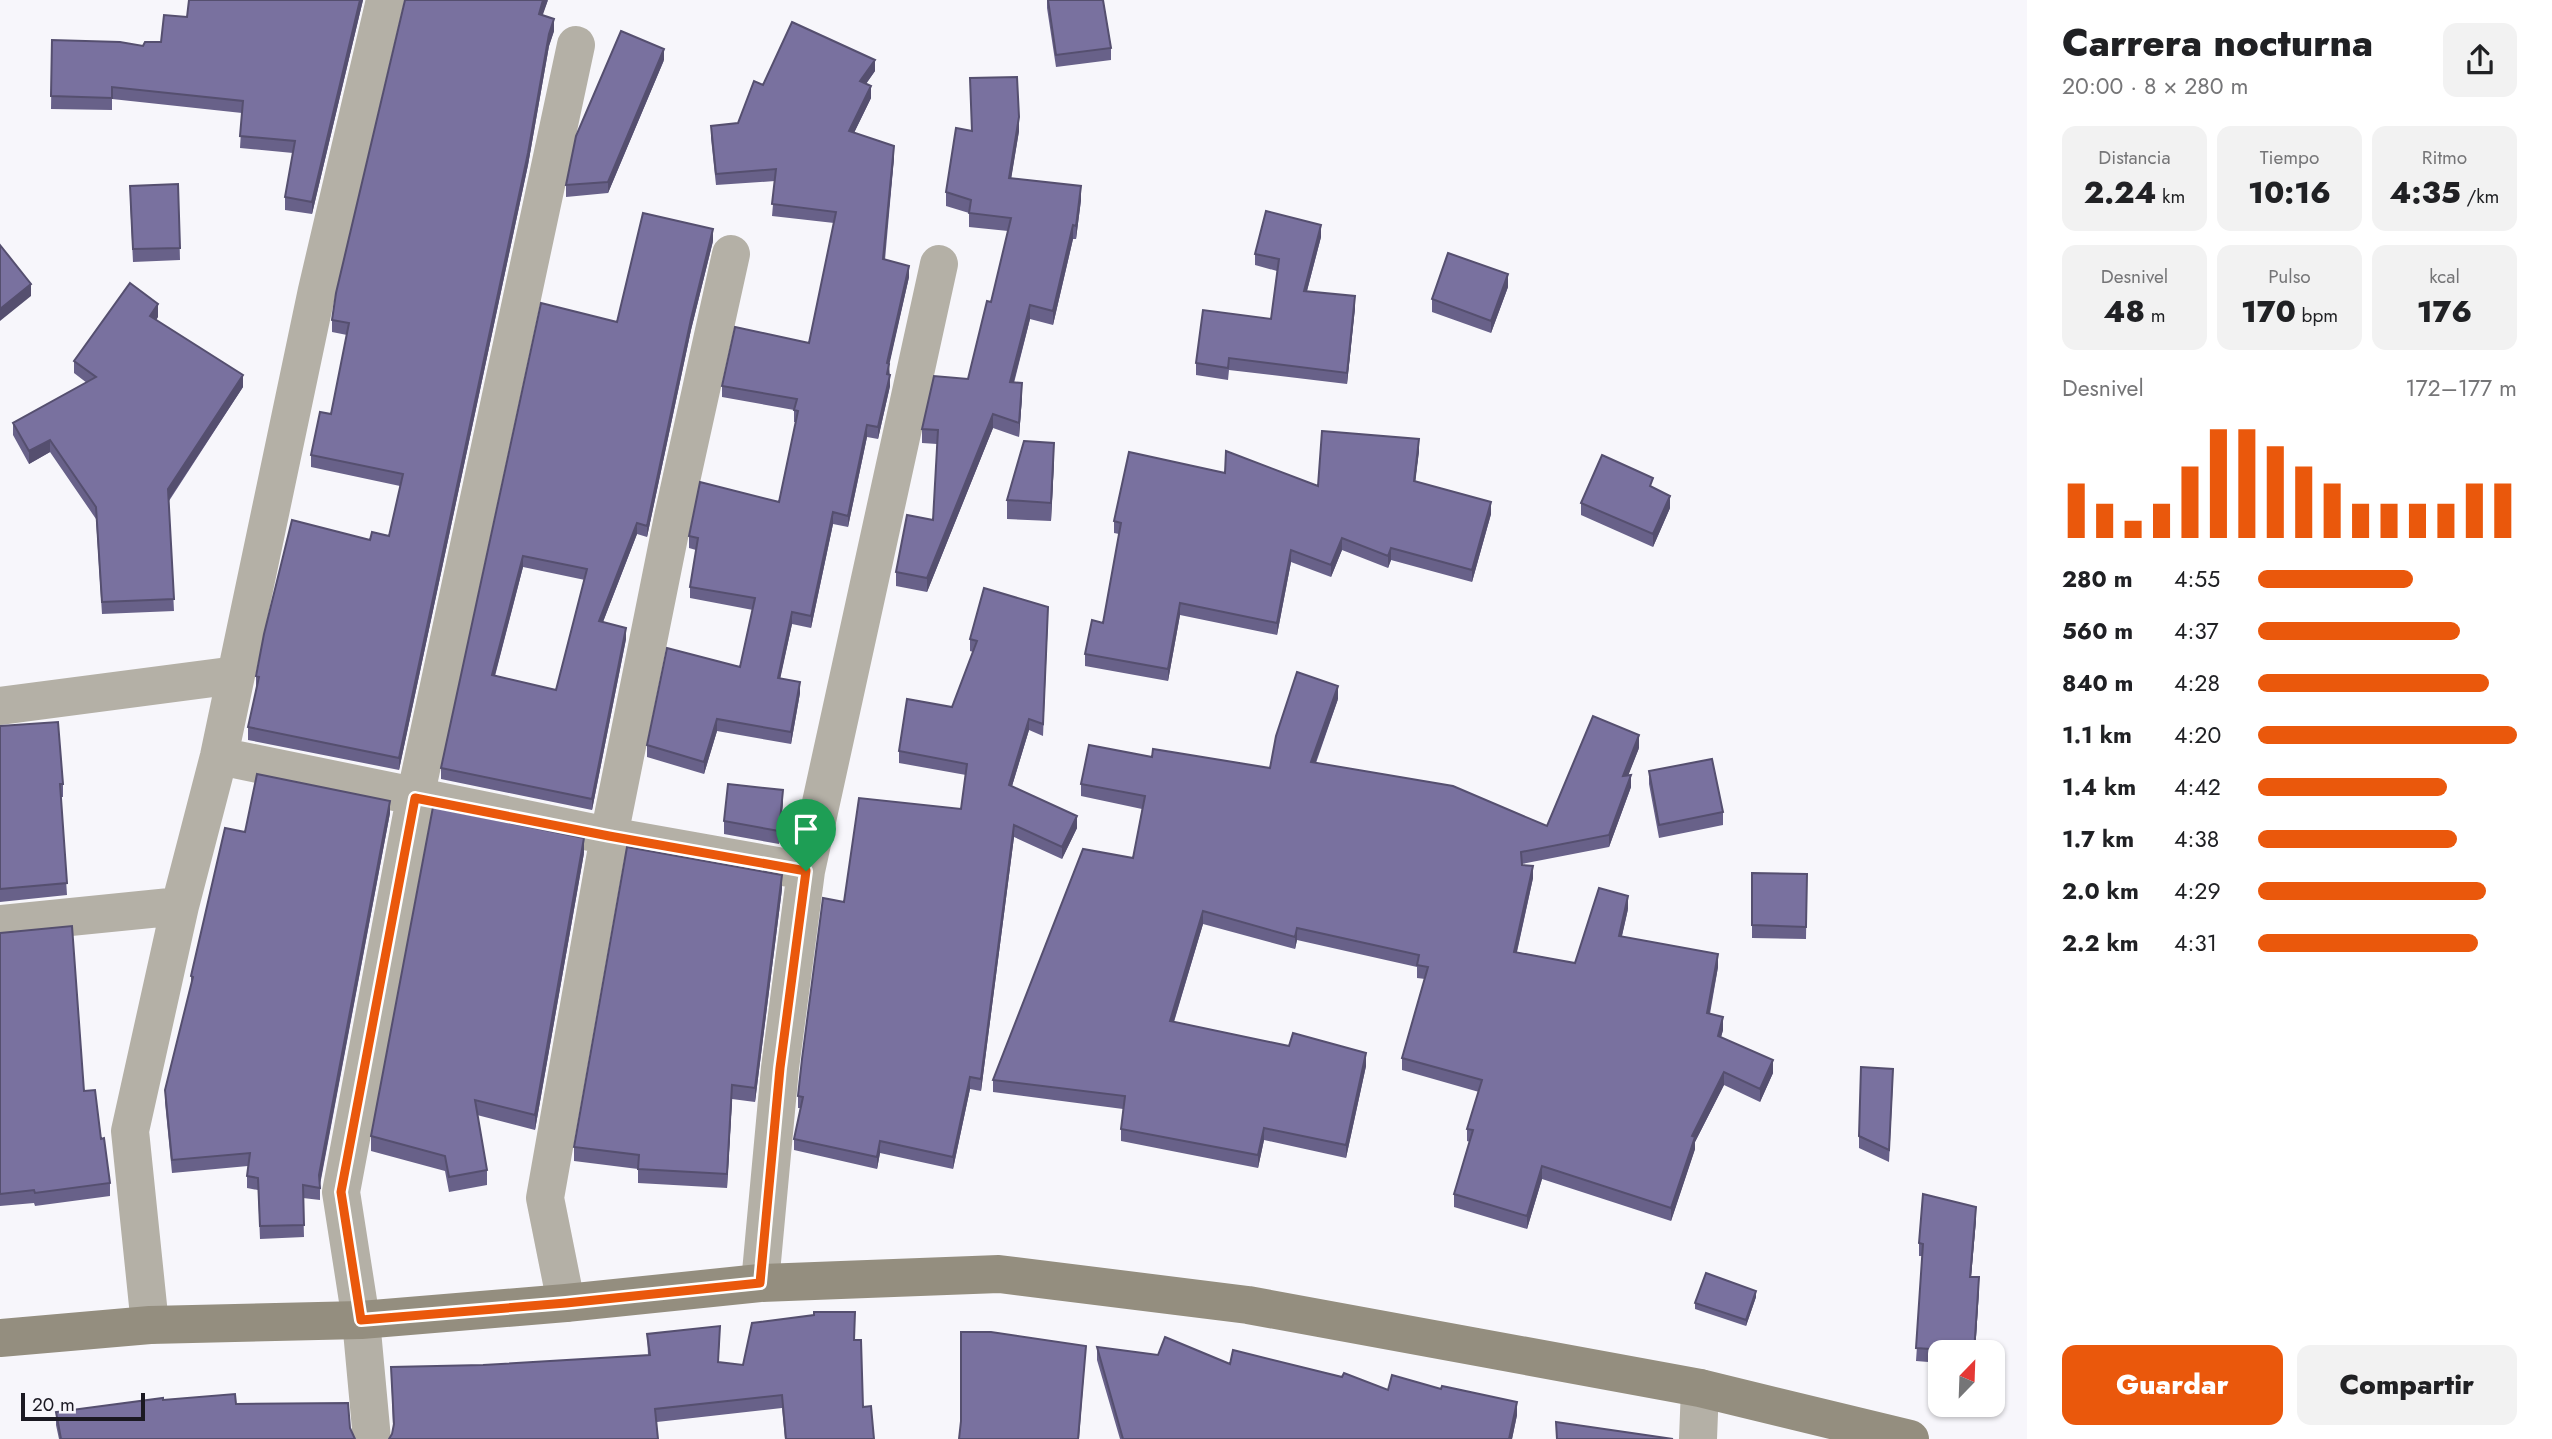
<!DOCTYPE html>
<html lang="es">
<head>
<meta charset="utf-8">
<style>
	body { margin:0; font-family:Jost,sans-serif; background:#f2f2f2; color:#202124; height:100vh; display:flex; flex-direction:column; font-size:26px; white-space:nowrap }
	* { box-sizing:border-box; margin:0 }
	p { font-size:23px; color:#757577 }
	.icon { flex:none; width:38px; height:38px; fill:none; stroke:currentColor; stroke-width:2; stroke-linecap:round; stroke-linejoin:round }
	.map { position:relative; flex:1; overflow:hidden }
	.sheet { display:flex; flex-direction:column; background:#fff; width:525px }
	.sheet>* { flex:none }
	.needle { width:46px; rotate:23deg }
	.fabs { position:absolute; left:1928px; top:1340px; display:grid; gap:14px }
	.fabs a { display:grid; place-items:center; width:77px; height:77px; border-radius:14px; background:#fff; box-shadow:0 2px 5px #0004; font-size:35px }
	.scale { position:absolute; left:21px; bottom:18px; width:124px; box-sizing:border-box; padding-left:7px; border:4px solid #1b1922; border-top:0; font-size:19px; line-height:24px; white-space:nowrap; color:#1b1922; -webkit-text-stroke:5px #f7f6fb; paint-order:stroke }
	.pin { position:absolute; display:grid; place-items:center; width:60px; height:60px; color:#fff; margin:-72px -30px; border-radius:50% 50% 50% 0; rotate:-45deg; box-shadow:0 0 7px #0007 }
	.pin .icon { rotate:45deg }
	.round { display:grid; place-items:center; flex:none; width:74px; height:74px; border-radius:14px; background:#f2f2f2 }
	.headline { display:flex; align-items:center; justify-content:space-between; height:119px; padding:0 35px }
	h1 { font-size:38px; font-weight:800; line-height:52px }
	.figures { display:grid; grid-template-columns:repeat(3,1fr); gap:10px; height:119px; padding:7px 35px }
	.figures div { display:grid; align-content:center; border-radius:14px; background:#f2f2f2; text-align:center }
	.figures b { font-size:30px; font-weight:800 }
	.figures small { font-size:19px; font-weight:400 }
	.figures p { font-size:19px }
	.chart { height:196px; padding:14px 35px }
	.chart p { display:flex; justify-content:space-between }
	.chart svg { width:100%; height:126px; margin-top:7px; stroke:#ea580c; stroke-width:6 }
	.cta { display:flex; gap:14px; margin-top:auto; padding:14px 35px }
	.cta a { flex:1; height:80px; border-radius:14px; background:#ea580c; color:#fff; font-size:28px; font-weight:800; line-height:80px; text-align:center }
	.cta a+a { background:#f2f2f2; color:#202124 }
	ul { padding:0 35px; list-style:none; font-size:23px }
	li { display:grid; grid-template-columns:112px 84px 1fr; align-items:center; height:52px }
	li i { height:18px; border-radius:9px; background:#ea580c }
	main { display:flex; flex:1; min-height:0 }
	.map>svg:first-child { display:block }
</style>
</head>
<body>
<main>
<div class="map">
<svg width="2027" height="1439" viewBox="0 0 2027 1439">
	<rect width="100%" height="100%" fill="#f7f6fb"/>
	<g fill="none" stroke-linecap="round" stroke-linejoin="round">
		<path stroke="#b4b0a6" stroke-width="38" d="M0,706l236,-31
			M219,756l390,80 197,35
			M0,924l180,-18
			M760,1283l20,-215 26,-197 133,-607
			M566,1303l-21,-105 64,-362 64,-319 58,-263
			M150,1325l-20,-194 50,-225 39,-150 98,-466 68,-290
			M372,1439l-11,-119 -20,-128 74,-394 161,-753
			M1698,1439l2,-51"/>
		<path stroke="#948e7f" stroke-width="38" d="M0,1338l150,-13 211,-5 205,-17 194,-20 239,-9 249,31 452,83 210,51"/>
	</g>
	<path fill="#686189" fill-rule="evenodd" d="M189,0h174l-51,214 -27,-4v-13l8,-44 -53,-5 2,-35 -130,-14v11l-61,-1 1,-69 91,6 18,-4 26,-25z
		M548,0l-6,15 12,16 -5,15 -21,119 -129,605 -151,-30v-13l9,-38 -1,-1v-12l114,-136 19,-4 11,-50 -89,-19v-12l20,-41 16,-79 -15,-3v-12z
		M1047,0h56l8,48v12l-55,7 -9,-59z
		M664,60l-56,133 -42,4v-12z
		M875,71l-9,13 5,14 -17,35 40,25 -9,102 24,17 -20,87 1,22 -12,53 -11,-2 -19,90 -15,-3 -22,104 -19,-4 -12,54 20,15 -9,51 -74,-13 -13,43 -57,-17v-12l93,-78 13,-57 -63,-12v-11l6,-37 -7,-2v-12l90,-34 17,-80h-2v-12l-72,-13v-11l87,-43 25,-120 -62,-7 3,-35 -59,4 -5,-47v-12l27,-3 25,-38z
		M970,78l49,53 -8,47 70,22 -5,39h-3l-20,86 -23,-6 -16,64 8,14 -3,40 -26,-9 -66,164 -31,-6v-14l37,-52 4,-76 -15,-1v-14l46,-50 23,-77 17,-71 -39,-4v-14l-23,-7v-14l26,-61z
		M178,184l2,76 -47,2 -3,-63z
		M1321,237l-14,54 48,17 -8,76 -118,-14 -1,10 -32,-5v-12l75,-44 6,-48 -22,-6v-11z
		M713,241l-22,89 -44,207 -10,-3 -34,88 23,17 -34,171 -151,-31v-11l100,-465 76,19zM523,567l62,13 -29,110 -61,-14z
		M1508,287l-17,46 -59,-21v-13z
		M158,317l-2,3 87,67 -74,114 5,110 -72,3 -6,-95 -46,-67 -21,12 -16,-29v-12l74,-40 -13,-10v-12z
		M1419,451l-4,30 76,33 -19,68 -81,-22 -3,8 -46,-18 -11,27 -40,-15 -14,73 -97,-20 -12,66 -83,-15v-12l18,-31 16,-89 -5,-1v-12l111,-48 93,13z
		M1054,461l-3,60 -44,-2v-19z
		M1653,488l17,20 -17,39 -72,-32v-12z
		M1048,619l-5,117 -14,-6 -17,56 65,42 -15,31 -48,-22 -33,254 -11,-2 -17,80 -73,-16 -3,16 -83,-19v-11l7,-31h-3v-12l46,-194 117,-93 5,-34 -67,-12v-12l53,-44 21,-55 -3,-1v-12z
		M1338,699l-22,64 231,63 92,-78 -11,27 3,12 -22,60 -87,17 11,14 -16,74 58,11 53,-54 -6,27 96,31 -8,47 13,16 -2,7 52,36 -13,29 -36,-17 -29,57v7l-24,72 -129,-42 -15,50 -73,-22v-13l16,-52 -3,-1v-12l12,-37 -77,-22v-12l23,-79 -8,-1v-11l-120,-27 -2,9 -92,-25 -29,98 192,44 -20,92 -82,-18 -6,28 -137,-27v-12l2,-20 -130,-17v-12l140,-222 9,-49 -61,-13v-12l71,-27 118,11z
		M0,726l63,58v13h-2l6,98 -67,7z
		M1649,771l74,41v13l-64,13 -10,-54z
		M783,802l-4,42 -55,-10v-13z
		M390,813l-70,372v15l-17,-2 1,39 -44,2 -2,-49 -11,-2v-12l1,-10 -76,7 -7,-71v-12l26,-105v-9l54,-144z
		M584,853l-49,277 -58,-15 10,55v15l-38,7 -4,-21 -74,-20v-15z
		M1752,873l55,1 -1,65 -54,-1z
		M782,889l-27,213 -23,-3 -5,89 -89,-5v-14l-64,-8v-14z
		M0,933l84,158 17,48 9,44v13l-75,10 -1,-3 -34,3z
		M1893,1081l-4,81 -30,-14v-12z
		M1976,1220l-5,57 8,13 -4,63h-34v10l-25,-2 7,-105h-4v-13z
		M1756,1297l-10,29 -51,-17v-6z
		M647,1334l73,5 -2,23 25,3 112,-25 8,67 11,32h-89l-3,-31 -125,14 -265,12 1,-7 -2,-60 92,-2 165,-10z
		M1097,1347l133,17 158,26 129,25 -5,24h-392l-23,-79z
		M163,1400l73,4 114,24 5,11h-296l-3,-14v-13z"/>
	<path fill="#554f6f" d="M360,0h3l-51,214v-12z
		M543,0h5l-9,26v-12z
		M554,19v12l-5,15 -21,119 -129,605v-12l150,-724z
		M664,49v11l-56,133v-11z
		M875,60v11l-15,21v-11z
		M871,86v12l-22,45v-12z
		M1019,117v14l-10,61v-14z
		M894,146v12l-11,113v-12z
		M1081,186v14l-5,39v-13z
		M1073,225v14l-20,86v-14z
		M1321,225v12l-17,65v-11z
		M713,229v12l-22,89 -44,207v-11l44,-207z
		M909,266v11l-22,98v-12z
		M1508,274v13l-17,46v-12z
		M31,284v12l-31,25v-12z
		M1355,296v12l-8,76v-11z
		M158,304v13l-8,12v-13z
		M1030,305v14l-20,77v-14z
		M889,364l1,22 -12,53v-12z
		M243,375v12l-75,114v-12z
		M1022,383v14l-3,40v-14z
		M993,414v14l-66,164v-14z
		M867,425v12l-19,90v-11z
		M1419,439v12l-5,42v-12z
		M50,440v12l-21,12v-13z
		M1054,443v18l-3,60v-18z
		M1670,496v12l-17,39v-13z
		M1491,502v12l-19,68v-12z
		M833,512v12l-22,104v-12z
		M637,523v11l-38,98v-11z
		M1342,538v12l-11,27v-12z
		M1391,548v12l-3,8v-12z
		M1291,550v12l-14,73v-12z
		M523,556v11l-31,119v-11z
		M1180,603v12l-12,66v-12z
		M792,612v12l-14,65v-11z
		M626,628v11l-34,171v-11z
		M800,682v11l-9,51v-12z
		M1338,686v13l-27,76v-13z
		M717,719v12l-13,43v-12z
		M1029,719v11l-20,66v-11z
		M1639,735v13l-16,41v-13z
		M1631,775v12l-22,60v-12z
		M783,790v12l-4,42v-13z
		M390,801v12l-71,375v-13z
		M1077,816v12l-15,31v-12z
		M1014,825v12l-33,254v-12z
		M584,838v15l-49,277v-15z
		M1533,866v12l-19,86v-12z
		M782,875v14l-27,213v-14z
		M1628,896v13l-9,39v-12z
		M1203,911v13l-33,110v-13z
		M1297,928v12l-2,9v-12z
		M1718,954v13l-11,59v-13z
		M1723,1017v13l-5,18v-12z
		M1366,1053v13l-20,92v-13z
		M1773,1060v13l-13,29v-13z
		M1724,1072v13l-29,57v7l-24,72v-13l21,-72z
		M970,1077v12l-17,80v-12z
		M732,1085v14l-5,89v-14z
		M1264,1128v12l-6,28v-13z
		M880,1141v12l-3,16v-12z
		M1542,1166v13l-15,50v-13z
		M1976,1207v13l-6,69v-12z
		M1979,1277v13l-4,63h-1z
		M1756,1291v6l-10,29v-6z
		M1086,1346l-7,93h-1z
		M1517,1402v13l-5,24h-3z"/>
	<path fill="#79719f" stroke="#554f6f" stroke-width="2" fill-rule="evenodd" d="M189,0h171l-48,202 -27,-5 10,-56 -55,-5 3,-35 -131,-14v11l-61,-2 1,-56 68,2 23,4 2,-4h16l3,-27 23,2z
		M405,0h138l-4,14 15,5 -5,15 -21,119 -129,605 -151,-31 11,-50 -3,-1 8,-42 28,-114 78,20 2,-8 17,4 14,-62 -92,-19 9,-43 11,2 18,-91 -17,-3 4,-27z
		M1048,0h55l8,48 -55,7z
		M792,22l83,38 -15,21 11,5 -22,45 45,15 -11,113 26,7 -22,97 2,1 -2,10 3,1 -12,52 -11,-2 -19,91 -15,-4 -22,104 -19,-4 -14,66 22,4 -9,50 -74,-13 -13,43 -57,-17 20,-97 73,19 15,-69 -65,-11 8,-49 -9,-2 11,-54 79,20 19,-91 -4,-1 3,-11 -75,-13 13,-59 74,16 27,-131 -64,-8 4,-35 -60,5 -5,-48 27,-3 16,-42 9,4z
		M621,31l43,18 -56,133 -42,3 10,-49z
		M1017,77l2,40 -10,61 72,8 -5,40 -3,-1 -20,86 -23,-6 -20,77 12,1 -3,40 -26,-9 -66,164 -31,-6 11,-57 26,5 5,-90 -16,-1 12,-53 34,3 19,-78 4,1 20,-84 -42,-5 2,-13 -25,-8 10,-64 16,3 -2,-53z
		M178,184l2,64 -47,1 -3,-63z
		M1266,211l55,14 -17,66 51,5 -8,77 -118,-15 -1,10 -32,-5 7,-53 68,9 8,-60 -24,-5z
		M643,213l70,16 -22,90 -44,207 -10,-3 -38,98 27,7 -34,171 -151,-31 100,-465 76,19zM523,556l64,13 -31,121 -64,-15z
		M0,245l31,39 -31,25z
		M1448,253l60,21 -17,47 -59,-22z
		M130,283l28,21 -8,12 93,59 -75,114 6,110 -72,3 -6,-95 -46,-67 -21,11 -16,-28 83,-46 -22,-16z
		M1322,431l97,8 -5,42 77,21 -19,68 -81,-22 -3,8 -46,-18 -11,27 -40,-15 -14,73 -97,-20 -12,66 -83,-15 7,-34 11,3 18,-100 -7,-2 15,-69 96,21 1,-22 92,35z
		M1024,441l30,2 -3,60 -44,-3z
		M1602,455l51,23 -3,8 20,10 -17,38 -72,-31z
		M984,588l64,19 -5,117 -14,-5 -20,66 68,31 -15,31 -48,-22 -33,254 -11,-2 -17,80 -73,-16 -3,16 -83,-18 9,-42 -5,-1 4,-37 21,-161 21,4 15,-104 102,11 6,-45 -68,-13 8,-52 45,8 25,-66 -7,-2z
		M1297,672l41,14 -27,76 142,24 94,40 46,-110 46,19 -16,41 8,-1 -22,60 -88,17 1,13 11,1 -19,86 61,11 24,-75 29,8 -9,40 99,18 -11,59 16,4 -5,19 55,24 -13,29 -36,-17 -32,64 3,1 -24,71 -129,-42 -15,50 -73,-22 19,-64 -6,-1 15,-49 -80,-22 26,-91 -11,-2 2,-10 -122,-27 -2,9 -92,-26 -33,110 119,25 4,-13 73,20 -20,92 -82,-17 -6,27 -137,-26 4,-33 -132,-16 90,-231 50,9 12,-62 -64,-12 8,-39 63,12 1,-8 117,19 6,-32z
		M58,722l5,62h-3l7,99 -67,6v-163z
		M1712,759l11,53 -64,13 -10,-54z
		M257,774l133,27 -71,374 1,13 -17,-3 1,40 -44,1 -2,-48 -11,-2 3,-23 -78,7 -7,-70 28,-113 -2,-1 34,-148 20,4z
		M728,784l55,6 -4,41 -55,-10z
		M433,807l151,31 -49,277 -60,-15 12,70 -38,7 -4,-21 -74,-20z
		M627,847l155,28 -27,213 -23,-3 -5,89 -89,-5 1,-14 -65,-8z
		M1752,873l55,1 -1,53 -54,-2z
		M72,926l12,165 11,-1 6,49 3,-1 6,45 -75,10 -1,-3 -34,4v-261z
		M1861,1067l32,2 -4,81 -30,-14z
		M1923,1194l53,13 -6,70h9l-5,75 -58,-4 7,-104 -4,-1z
		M1706,1273l50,18 -10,29 -51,-17z
		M814,1312h41l-1,28h7l2,67 8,-1 3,33h-88l-4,-44 -127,14 3,30h-269l3,-5 2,-10 -3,-57 92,-2 167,-10 -3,-21 73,-8 -2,36 25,3 9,-42 62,-8z
		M961,1332h30l95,14 -8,93h-119l2,-18z
		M1165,1337l65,27 3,-14 109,27 2,-4 44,17 4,-15 49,14 1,-3 75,16 -8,37h-386l-26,-92 61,8z
		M235,1394l1,10 112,-1 2,25 5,11h-294l-5,-27 107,-14v2z
		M1556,1422l117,17h-116z"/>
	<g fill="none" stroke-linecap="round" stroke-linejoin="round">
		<defs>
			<path id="route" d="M415,798l194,38 197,35 -26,197 -20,215 -194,20 -205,17 -20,-128z"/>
		</defs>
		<use href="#route" stroke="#fff" stroke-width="14"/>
		<use href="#route" stroke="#ea580c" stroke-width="9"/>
	</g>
</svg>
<div class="fabs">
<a><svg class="needle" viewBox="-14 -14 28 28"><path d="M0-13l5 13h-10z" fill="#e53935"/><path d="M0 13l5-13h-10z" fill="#757577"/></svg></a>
</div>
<div class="scale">20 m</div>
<div class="pin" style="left:806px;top:871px;background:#1e9e55"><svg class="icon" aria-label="arrive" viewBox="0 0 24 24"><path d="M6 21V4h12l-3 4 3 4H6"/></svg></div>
</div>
<section class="sheet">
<div class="headline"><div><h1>Carrera nocturna</h1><p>20:00 · 8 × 280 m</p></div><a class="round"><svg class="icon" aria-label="share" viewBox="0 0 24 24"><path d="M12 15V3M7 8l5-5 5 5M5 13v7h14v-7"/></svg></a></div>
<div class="figures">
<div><p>Distancia</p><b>2.24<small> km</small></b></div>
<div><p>Tiempo</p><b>10:16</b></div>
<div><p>Ritmo</p><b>4:35<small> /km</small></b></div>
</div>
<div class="figures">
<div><p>Desnivel</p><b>48<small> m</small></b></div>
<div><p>Pulso</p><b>170<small> bpm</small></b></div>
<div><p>kcal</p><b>176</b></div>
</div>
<div class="chart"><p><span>Desnivel</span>172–177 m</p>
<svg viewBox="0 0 160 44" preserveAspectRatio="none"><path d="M5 44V25M15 44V32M25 44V38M35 44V32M45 44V19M55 44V6M65 44V6M75 44V12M85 44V19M95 44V25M105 44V32M115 44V32M125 44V32M135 44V32M145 44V25M155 44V25"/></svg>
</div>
<ul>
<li><b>280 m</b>4:55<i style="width:60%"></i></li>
<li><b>560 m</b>4:37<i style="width:78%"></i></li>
<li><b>840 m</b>4:28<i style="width:89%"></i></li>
<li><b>1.1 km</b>4:20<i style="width:100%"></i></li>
<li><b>1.4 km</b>4:42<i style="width:73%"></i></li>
<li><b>1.7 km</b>4:38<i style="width:77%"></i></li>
<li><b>2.0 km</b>4:29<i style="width:88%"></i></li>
<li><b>2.2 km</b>4:31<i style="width:85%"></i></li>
</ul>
<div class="cta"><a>Guardar</a><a>Compartir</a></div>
</section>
</main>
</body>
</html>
